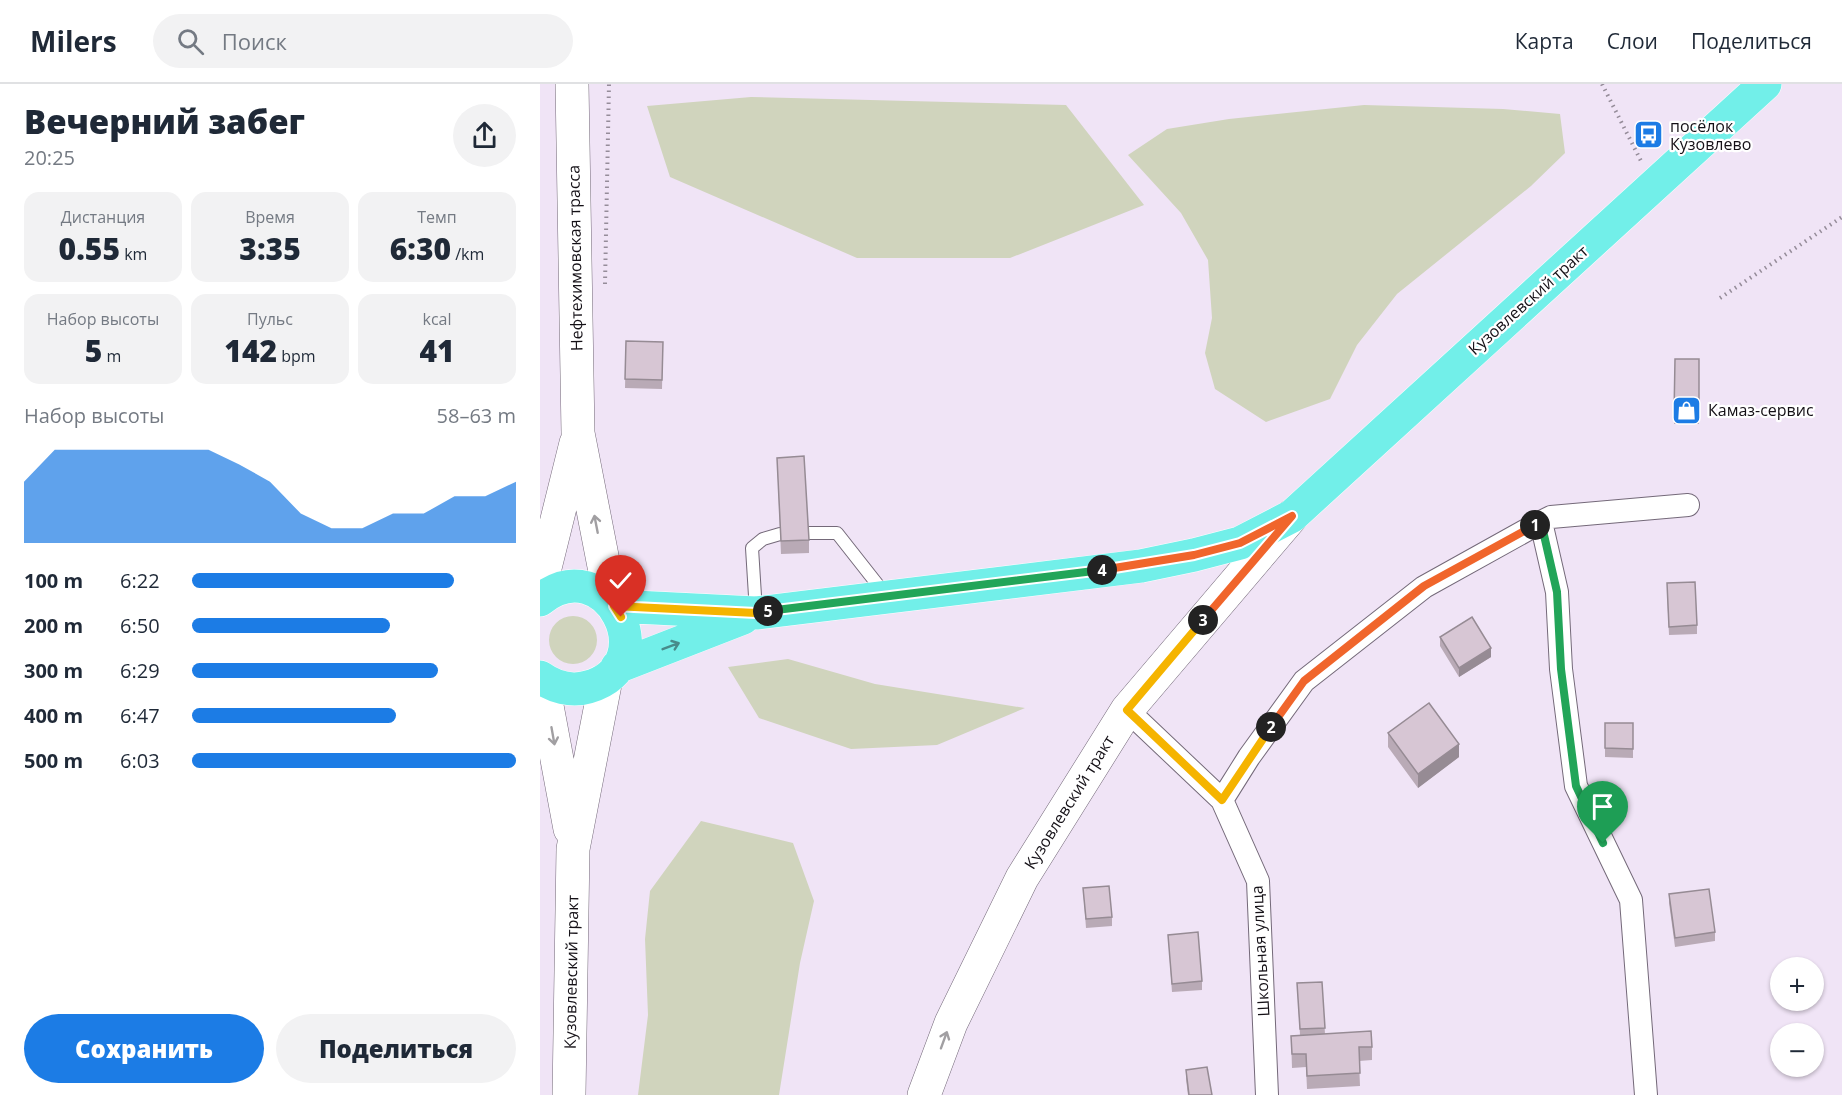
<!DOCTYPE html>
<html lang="ru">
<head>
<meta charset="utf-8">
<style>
	body { margin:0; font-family:"Open Sans",sans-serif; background:#f2f2f3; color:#1f2937; height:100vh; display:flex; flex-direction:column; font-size:22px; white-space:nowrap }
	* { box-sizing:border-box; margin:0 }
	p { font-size:20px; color:#747a83 }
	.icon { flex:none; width:33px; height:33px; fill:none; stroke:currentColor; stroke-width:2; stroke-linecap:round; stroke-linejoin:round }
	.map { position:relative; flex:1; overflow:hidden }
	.side { display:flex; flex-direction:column; background:#fff; width:540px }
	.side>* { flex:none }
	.controls { position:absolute; left:1230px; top:873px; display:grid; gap:12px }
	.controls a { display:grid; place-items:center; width:54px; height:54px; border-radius:50%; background:#fff; box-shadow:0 2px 4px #0004; font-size:30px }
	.pin { position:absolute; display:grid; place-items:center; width:51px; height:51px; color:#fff; margin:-62px -26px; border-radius:50% 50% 50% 0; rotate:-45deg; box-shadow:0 0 6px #0007 }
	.pin .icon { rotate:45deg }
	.km { position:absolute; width:30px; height:30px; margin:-15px; border-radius:50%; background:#222; color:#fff; font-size:16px; line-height:30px; text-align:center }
	.round { display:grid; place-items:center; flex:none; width:63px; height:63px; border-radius:32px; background:#f2f2f3 }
	.overview { display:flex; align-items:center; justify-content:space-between; height:102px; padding:0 24px }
	h1 { font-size:33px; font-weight:800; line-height:45px }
	.figures { display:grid; grid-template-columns:repeat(3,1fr); gap:9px; height:102px; padding:6px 24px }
	.figures div { display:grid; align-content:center; border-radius:15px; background:#f2f2f3; text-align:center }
	.figures b { font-size:30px; font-weight:800 }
	.figures small { font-size:16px; font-weight:400 }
	.figures p { font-size:16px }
	.chart { height:168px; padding:12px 24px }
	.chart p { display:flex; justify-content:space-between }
	.chart svg { width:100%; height:108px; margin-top:6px; fill:#1c7ce5; opacity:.7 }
	.action { display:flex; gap:12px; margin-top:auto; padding:12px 24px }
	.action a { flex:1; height:69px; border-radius:36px; background:#1c7ce5; color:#fff; font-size:24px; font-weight:800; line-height:69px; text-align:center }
	.action a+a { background:#f2f2f3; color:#1f2937 }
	ul { padding:0 24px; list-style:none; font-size:20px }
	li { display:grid; grid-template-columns:96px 72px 1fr; align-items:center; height:45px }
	li i { height:15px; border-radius:8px; background:#1c7ce5 }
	header { display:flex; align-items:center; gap:36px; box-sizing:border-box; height:84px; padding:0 30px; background:#fff; border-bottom:2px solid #e0e1e3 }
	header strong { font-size:28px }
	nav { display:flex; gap:33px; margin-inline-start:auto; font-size:21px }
	.search { width:420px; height:54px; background:#f2f2f3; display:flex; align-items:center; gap:15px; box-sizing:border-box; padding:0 21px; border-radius:33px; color:#747a83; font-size:22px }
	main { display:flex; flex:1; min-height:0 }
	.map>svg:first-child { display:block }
</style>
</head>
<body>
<header>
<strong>Milers</strong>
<div class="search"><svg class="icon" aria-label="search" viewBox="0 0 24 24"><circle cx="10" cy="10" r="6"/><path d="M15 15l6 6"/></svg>Поиск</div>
<nav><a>Карта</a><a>Слои</a><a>Поделиться</a></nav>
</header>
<main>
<section class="side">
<div class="overview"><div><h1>Вечерний забег</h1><p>20:25</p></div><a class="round"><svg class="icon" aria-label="share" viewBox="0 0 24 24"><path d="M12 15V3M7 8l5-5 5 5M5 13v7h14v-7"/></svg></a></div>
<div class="figures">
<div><p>Дистанция</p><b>0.55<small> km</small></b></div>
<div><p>Время</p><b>3:35</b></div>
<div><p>Темп</p><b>6:30<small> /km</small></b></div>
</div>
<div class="figures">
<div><p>Набор высоты</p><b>5<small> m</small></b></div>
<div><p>Пульс</p><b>142<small> bpm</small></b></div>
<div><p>kcal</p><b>41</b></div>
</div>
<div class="chart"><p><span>Набор высоты</span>58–63 m</p>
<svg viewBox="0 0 160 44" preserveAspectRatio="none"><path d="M0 44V19L10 6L20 6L30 6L40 6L50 6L60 6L70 12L80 19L90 32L100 38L110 38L120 32L130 32L140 25L150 25L160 19V44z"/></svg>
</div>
<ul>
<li><b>100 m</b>6:22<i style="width:81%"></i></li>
<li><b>200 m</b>6:50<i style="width:61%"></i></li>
<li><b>300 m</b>6:29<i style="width:76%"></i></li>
<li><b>400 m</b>6:47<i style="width:63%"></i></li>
<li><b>500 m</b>6:03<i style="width:100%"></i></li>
</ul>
<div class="action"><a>Сохранить</a><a>Поделиться</a></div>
</section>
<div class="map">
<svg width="1302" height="1011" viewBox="0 0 1302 1011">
	<rect width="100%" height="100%" fill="#f0e4f6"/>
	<path fill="#d0d4bd" d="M211,13l315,8 78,100 -134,53h-153l-187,-81 -23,-71z
		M824,21l139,4 57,5 5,39 -34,33 -134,108 -40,51 -27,54 -64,23 -51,-33 -10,-36 7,-35 -4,-58 -27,-47 -53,-58 39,-26 62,-10z
		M9 556a24 24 0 1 1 48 0a24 24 0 1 1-48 0Z
		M248,575l87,25 150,24 -88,37 -86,4 -92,-31 -31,-51z
		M161,737l92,22 21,58 -14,62 -21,132h-141l10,-80 -3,-76 5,-48z"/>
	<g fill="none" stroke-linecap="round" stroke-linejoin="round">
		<defs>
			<path id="lane" d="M268,449h29l48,61
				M216,528l-4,-64 11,-9 17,-5"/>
			<path id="street" d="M587,626l95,90 36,81 9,214
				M682,716l27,-43 55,-76 120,-94 117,-65
				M1106,1011l-15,-195 -55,-114 -15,-117 -4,-77 -16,-70 10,-5 137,-12"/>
			<path id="secondary" d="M32,0l6,349 33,169
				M0,504l36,-145
				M2,595l28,150
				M29,1011l4,-246 33,-170
				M384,1011l27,-72 71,-145 105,-168 165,-194"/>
			<path id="primary" d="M0,516c66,-54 127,65 48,87 -17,5 -34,0 -48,-10
				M74,522l142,7 385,-47 53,-11 46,-12 52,-27 473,-432
				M77,583l126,-49"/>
		</defs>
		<use href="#lane" stroke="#746979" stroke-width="14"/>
		<use href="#street" stroke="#746979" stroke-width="24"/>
		<use href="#secondary" stroke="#746979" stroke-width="34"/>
		<use href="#primary" stroke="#fff" stroke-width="34"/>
		<path stroke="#958c99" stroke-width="4" stroke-dasharray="1.5 4.5" stroke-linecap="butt" d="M1062,0l39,77
			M65,200l4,-200
			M1180,214l122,-81"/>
		<use href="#lane" stroke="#fff" stroke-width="12"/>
		<use href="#street" stroke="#fff" stroke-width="22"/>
		<use href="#secondary" stroke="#fff" stroke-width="33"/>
		<use href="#primary" stroke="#72efe9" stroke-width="33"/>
	</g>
	<path fill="#b9aab6" d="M86,257l37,1 -1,47 -37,-1z
		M1135,275h24v65h-25z
		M237,374l32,82v13l-28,1z
		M1127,508l30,33v9l-28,1z
		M900,553l51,20 -32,20 -19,-31z
		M1065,639h28v35l-28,-1z
		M848,649l71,24 -41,31 -30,-41z
		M543,804l29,29v9l-26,2z
		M1129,810l46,38v9l-40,6 -6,-44z
		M628,851l34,46v9l-30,2z
		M782,898l3,52 47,13v13l-13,1 1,25 -53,3 -1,-22 -14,1 -1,-32 9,-1 -3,-52z
		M646,986l26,25h-24l-2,-16z"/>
	<path fill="#968b94" d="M951,564v9l-32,20v-9z
		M919,660v13l-41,31v-14z"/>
	<path fill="#d7c6d4" stroke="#968b94" stroke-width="1.5" d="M86,257l37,1 -1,38 -37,-1z
		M1135,275h24v56h-25z
		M264,372l5,84 -28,1 -4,-83z
		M1155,498l2,43 -28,2 -2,-44z
		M932,533l19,31 -32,20 -19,-31z
		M889,619l30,41 -41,30 -30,-41z
		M1065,639h28v26l-28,-1z
		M569,802l3,31 -26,2 -3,-31z
		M1169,805l6,43 -40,6 -6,-44z
		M658,848l4,49 -30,3 -4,-49z
		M782,898l3,46 -25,1 -3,-46z
		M831,947l1,16h-13l1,26 -53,3 -1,-22h-14l-1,-18z
		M667,983l5,28h-23l-3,-25z"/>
	<defs><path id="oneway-shaft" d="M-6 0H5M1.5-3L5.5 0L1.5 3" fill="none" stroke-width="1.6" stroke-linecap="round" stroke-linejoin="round" transform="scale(1.5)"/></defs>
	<g stroke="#a19fa2">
		<use href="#oneway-shaft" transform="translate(56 440) rotate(-101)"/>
		<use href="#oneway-shaft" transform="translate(13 652) rotate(80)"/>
		<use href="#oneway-shaft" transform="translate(404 956) rotate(-70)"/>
	</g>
	<use stroke="#488b8a" href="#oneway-shaft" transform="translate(131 562) rotate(-21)"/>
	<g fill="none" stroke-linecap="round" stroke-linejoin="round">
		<defs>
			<path id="split-1" d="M995,441l6,-3 16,70 4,77 15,117 27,57"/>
			<path id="split-2" d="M731,643l33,-46 120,-95 111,-61"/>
			<path id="split-3" d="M663,536l-76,90 95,90 49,-73"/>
			<path id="split-4" d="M562,486l92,-15 46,-12 52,-27 -89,104"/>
			<path id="split-5" d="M228,527l334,-41"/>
			<path id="split-6" d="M81,533l-7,-11 142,7 12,-2"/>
		</defs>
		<use href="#split-1" stroke="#fff" stroke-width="12"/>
		<use href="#split-2" stroke="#fff" stroke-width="12"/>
		<use href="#split-3" stroke="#fff" stroke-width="12"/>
		<use href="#split-4" stroke="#fff" stroke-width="12"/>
		<use href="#split-5" stroke="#fff" stroke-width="12"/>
		<use href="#split-6" stroke="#fff" stroke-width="12"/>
		<use href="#split-1" stroke="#22a559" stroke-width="8"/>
		<use href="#split-2" stroke="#f0652b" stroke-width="8"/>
		<use href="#split-3" stroke="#f5b400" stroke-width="8"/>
		<use href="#split-4" stroke="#f0652b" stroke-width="8"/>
		<use href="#split-5" stroke="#22a559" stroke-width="8"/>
		<use href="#split-6" stroke="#f5b400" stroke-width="8"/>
	</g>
	<defs>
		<symbol id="bus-square" viewBox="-11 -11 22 22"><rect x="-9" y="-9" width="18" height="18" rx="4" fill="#1c7ce5" stroke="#fff"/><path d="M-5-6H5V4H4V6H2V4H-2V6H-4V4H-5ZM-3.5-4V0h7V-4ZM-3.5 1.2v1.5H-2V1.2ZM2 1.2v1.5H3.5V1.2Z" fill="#fff"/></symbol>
		<symbol id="shop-square" viewBox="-11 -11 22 22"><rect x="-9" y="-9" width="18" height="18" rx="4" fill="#1c7ce5" stroke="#fff"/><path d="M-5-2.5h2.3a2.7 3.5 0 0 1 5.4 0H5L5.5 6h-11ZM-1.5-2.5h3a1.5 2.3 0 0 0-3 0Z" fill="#fff"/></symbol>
	</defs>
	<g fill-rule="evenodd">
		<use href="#bus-square" x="1092" y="34" width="33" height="33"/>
		<use href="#shop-square" x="1130" y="310" width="33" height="33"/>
	</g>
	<g text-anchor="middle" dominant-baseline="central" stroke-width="4.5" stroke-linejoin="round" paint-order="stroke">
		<g font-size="16" fill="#141016" stroke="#fff" text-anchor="start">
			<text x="1130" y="42">посёлок<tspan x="1130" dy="18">Кузовлево</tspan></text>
			<text x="1168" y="326">Камаз-сервис</text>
		</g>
		<g font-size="16" fill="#141016" stroke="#fff">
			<text transform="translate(35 174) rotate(-91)">Нефтехимовская трасса</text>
			<text transform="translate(988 216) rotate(-42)">Кузовлевский тракт</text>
			<text transform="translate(529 718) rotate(-58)">Кузовлевский тракт</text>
			<text transform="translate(720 867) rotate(-93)">Школьная улица</text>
			<text transform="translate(31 888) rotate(-89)">Кузовлевский тракт</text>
		</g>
	</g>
</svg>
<div class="controls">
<a>+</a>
<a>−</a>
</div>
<div class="pin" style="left:1063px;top:759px;background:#1e9e55"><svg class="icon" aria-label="arrive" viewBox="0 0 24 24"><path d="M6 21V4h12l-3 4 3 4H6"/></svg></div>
<div class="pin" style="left:81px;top:533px;background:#d93025"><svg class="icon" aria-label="check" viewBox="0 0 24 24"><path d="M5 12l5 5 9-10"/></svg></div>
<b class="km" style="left:995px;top:441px">1</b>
<b class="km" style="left:731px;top:643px">2</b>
<b class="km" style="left:663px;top:536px">3</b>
<b class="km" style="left:562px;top:486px">4</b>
<b class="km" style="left:228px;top:527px">5</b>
</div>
</main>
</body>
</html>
